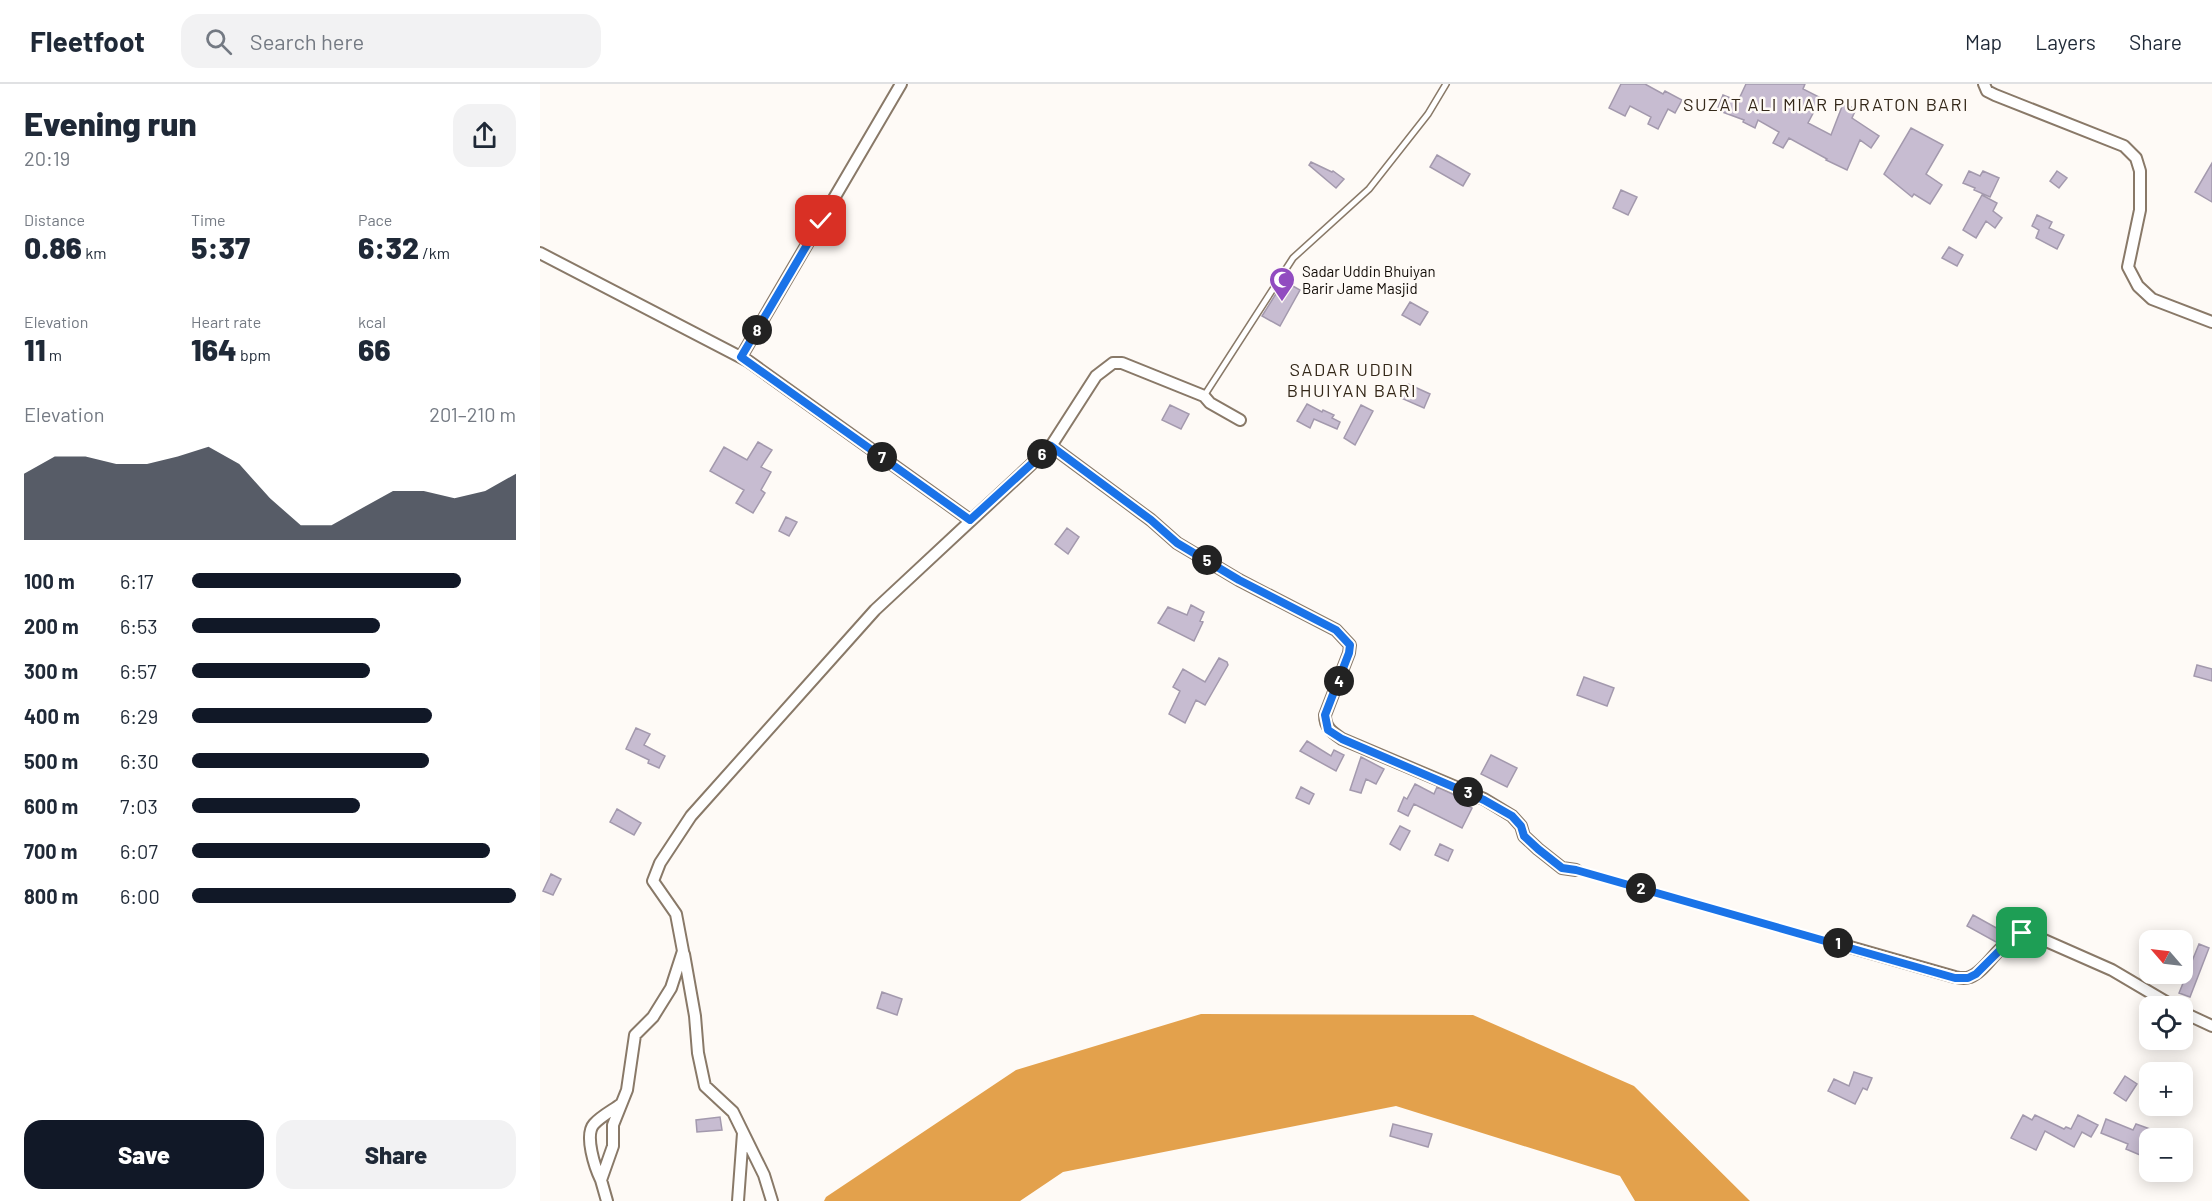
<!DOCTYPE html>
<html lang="en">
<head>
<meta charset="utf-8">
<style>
	body { margin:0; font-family:Barlow,sans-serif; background:#f2f2f3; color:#1f2937; height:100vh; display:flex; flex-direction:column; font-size:22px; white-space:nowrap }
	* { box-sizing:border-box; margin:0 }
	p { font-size:20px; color:#747a83 }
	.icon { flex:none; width:33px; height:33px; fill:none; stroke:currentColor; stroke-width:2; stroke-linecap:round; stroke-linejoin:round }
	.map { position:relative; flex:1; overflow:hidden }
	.panel { display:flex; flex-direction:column; background:#fff; width:540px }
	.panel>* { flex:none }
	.needle { width:39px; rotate:298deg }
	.fabs { position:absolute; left:1599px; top:846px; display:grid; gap:12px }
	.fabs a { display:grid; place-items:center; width:54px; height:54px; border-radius:12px; background:#fff; box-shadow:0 3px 15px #0003; font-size:30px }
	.pin { position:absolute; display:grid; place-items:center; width:51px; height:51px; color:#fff; margin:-26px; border-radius:12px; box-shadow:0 3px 9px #0006 }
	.km { position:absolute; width:30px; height:30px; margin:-15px; border-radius:50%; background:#222; color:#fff; font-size:16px; line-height:30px; text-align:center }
	.round { display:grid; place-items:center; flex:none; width:63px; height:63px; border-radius:18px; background:#f2f2f3 }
	.head { display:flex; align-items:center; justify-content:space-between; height:102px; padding:0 24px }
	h1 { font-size:33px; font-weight:800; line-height:45px }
	.metrics { display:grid; grid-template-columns:repeat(3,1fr); gap:9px; height:102px; padding:6px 24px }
	.metrics div { display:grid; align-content:center }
	.metrics b { font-size:30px; font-weight:800 }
	.metrics small { font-size:16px; font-weight:400 }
	.metrics p { font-size:16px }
	.chart { height:168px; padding:12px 24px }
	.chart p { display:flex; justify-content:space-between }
	.chart svg { width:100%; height:108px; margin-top:6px; fill:#111827; opacity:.7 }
	.primary-button { display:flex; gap:12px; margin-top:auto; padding:12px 24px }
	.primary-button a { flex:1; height:69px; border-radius:18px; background:#111827; color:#fff; font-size:24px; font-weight:800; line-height:69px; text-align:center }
	.primary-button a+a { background:#f2f2f3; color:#1f2937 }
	ul { padding:0 24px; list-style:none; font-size:20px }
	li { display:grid; grid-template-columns:96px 72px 1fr; align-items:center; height:45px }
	li i { height:15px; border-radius:8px; background:#111827 }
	header { display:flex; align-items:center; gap:36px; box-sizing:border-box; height:84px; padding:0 30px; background:#fff; border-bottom:2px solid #e0e1e3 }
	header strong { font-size:28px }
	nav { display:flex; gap:33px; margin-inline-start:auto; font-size:21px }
	.search { width:420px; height:54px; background:#f2f2f3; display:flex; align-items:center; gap:15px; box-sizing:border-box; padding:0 21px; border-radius:18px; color:#747a83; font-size:22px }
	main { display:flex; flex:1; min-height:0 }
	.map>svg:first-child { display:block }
</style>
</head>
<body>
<header>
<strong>Fleetfoot</strong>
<div class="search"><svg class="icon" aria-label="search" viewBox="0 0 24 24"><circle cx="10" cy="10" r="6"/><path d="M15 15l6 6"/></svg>Search here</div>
<nav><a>Map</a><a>Layers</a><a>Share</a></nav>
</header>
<main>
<section class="panel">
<div class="head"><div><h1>Evening run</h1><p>20:19</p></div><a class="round"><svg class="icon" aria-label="share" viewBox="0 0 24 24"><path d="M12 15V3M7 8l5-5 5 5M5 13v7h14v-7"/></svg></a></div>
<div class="metrics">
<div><p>Distance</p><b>0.86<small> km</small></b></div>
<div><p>Time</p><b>5:37</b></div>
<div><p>Pace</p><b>6:32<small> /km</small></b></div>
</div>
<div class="metrics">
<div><p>Elevation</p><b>11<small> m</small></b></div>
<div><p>Heart rate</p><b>164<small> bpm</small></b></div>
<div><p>kcal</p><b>66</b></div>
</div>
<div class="chart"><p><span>Elevation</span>201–210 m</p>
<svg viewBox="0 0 160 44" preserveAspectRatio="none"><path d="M0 44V17L10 10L20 10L30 13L40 13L50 10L60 6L70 13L80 27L90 38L100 38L110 31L120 24L130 24L140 27L150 24L160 17V44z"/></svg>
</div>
<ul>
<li><b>100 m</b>6:17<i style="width:83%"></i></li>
<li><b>200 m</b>6:53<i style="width:58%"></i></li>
<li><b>300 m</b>6:57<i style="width:55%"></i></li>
<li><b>400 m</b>6:29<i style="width:74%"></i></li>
<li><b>500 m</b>6:30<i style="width:73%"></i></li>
<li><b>600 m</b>7:03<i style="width:52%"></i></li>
<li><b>700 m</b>6:07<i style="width:92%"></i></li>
<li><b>800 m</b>6:00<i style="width:100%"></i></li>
</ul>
<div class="primary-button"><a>Save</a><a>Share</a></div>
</section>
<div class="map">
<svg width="1672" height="1117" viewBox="0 0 1672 1117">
	<rect width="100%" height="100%" fill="#fefaf6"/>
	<path fill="#e3a14c" d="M661,930l272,1 161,71 116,115h-115l-15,-25 -224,-70 -333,66 -43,29h-196l2,-4 190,-127z"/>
	<path fill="#c7bcd1" stroke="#a399ad" stroke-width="1.5" d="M1081,0h24l18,10 2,-3 17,9 -7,13 -7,-4 -10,20 -10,-5 3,-7 -21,-11 -5,10 -16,-8z
		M1206,0h59l-2,5 18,9 -13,25 23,12 12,-31 13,5 -4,9 27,18 -8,12 -11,-8 -13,30 -21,-10 1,-1 -38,-21 -6,10 -10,-5 6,-11 -21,-12 -3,8 -12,-6 1,-2 -27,-10 6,-15 15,6z
		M1371,44l32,17 -17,29 16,11 -12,19 -16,-10 -2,3 -28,-23z
		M897,71l33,19 -7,12 -33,-19z
		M771,78l21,10 1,-1 11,8 -8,9 -27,-23z
		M1672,79v39l-17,-10z
		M1429,87l11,5 3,-5 16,7 -9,19 -16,-7 1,-2 -12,-5z
		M1517,87l10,7 -8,10 -9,-7z
		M1081,106l16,7 -9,18 -15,-7z
		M1442,111l15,8 -4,8 9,7 -7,10 -9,-7 -10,17 -13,-8z
		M1497,131l15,7 -3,6 15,7 -7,14 -21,-11 3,-8 -7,-4z
		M1409,163l14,8 -6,11 -15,-8z
		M744,197l16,9 -20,36 -18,-10z
		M870,218l18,10 -8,13 -18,-10z
		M868,300l22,10 -6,14 -23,-10z
		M767,320l15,8 1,-2 11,5 -2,3 8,4 -3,7 -23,-10 -4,9 -13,-7z
		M630,321l19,9 -8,15 -19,-9z
		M821,321l12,6 -18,34 -11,-7z
		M218,358l14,8 -11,17 10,5 -10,18 4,3 -12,20 -17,-10 8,-13 -34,-19 14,-24 23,13z
		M246,433l11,5 -8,14 -10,-5z
		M527,444l12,9 -11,17 -13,-10z
		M651,521l13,7 -4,9 3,1 -9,19 -36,-18 10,-16 19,8z
		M679,574l8,4 1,3 -23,40 -9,-5 -11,23 -16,-9 11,-23 -7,-4 10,-18 22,13z
		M1657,581l15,4v12l-18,-5z
		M1044,593l30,11 -7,18 -30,-11z
		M96,644l14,6 -6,11 21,11 -6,12 -11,-5 1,-3 -23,-11z
		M767,657l24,15 3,-6 10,5 -8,16 -36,-20z
		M951,671l26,13 -10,19 -26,-13z
		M821,673l23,12 -8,15 -10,-5 -5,14 -11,-3z
		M875,700l19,10 3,-7 22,10 -2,4 15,7 -10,20 -48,-24 -6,12 -10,-5 6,-14 3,2z
		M761,703l13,7 -5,10 -13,-6z
		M77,725l24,14 -7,12 -24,-13z
		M860,742l10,5 -10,19 -10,-6z
		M900,760l13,6 -5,11 -13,-6z
		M11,790l10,5 -8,16 -10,-4z
		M1433,831l29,16 -6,11 -29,-16z
		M1659,860l10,4 -19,49 -11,-4z
		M342,908l20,7 -5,16 -20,-7z
		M1314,988l18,6 -5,12 -4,-2 -8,16 -27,-13 6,-12 15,7z
		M1585,992l12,8 -11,17 -12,-8z
		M1483,1031l9,5 3,-5 29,14 2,-2 5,2 7,-14 20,10 -7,12 -9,-5 -8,15 -29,-16 -9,19 -25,-12z
		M180,1033l2,13 -25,2 -1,-12z
		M1566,1035l27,11 3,-6 14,5 -10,26 -14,-6 2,-5 -27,-11z
		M853,1040l39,10 -4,13 -38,-11z"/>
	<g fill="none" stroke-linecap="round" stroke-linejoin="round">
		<defs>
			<path id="lane" d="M664,312l89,-138 76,-69 59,-75 18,-30
				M1036,786l274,77"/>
			<path id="street" d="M1444,0l3,7 8,4 129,51 12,12 4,13v39l-12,57 10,19 14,13 60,23
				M0,169l208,108 222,159
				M201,273l160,-273
				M511,362l100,74 26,23 62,37 97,50 14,15 -1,8 -24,62c0,13 7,17 17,24l142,60 28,17 9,10 3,10 14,13 24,19 14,2
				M1310,863l105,30c5,1 10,2 15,0 18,-6 33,-43 58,-44l84,37 61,36
				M144,870l11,62 3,37 7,33 28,26 31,63 8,26
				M1642,928l30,14
				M61,1096c-6,-12 -17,-45 -7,-56 7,-8 19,-14 27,-20
				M67,1117l-6,-21 12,-34v-21l14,-35 8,-55 18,-18 18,-29 12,-37 -7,-37 -23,-33 7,-18 31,-47 184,-206 176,-164 45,-70 17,-13h9l82,33 6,7 30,17
				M198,1117l5,-68"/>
		</defs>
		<use href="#lane" stroke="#897968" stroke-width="8"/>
		<use href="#street" stroke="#897968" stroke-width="14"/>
		<use href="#lane" stroke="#fff" stroke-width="5"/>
		<use href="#street" stroke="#fff" stroke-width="10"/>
	</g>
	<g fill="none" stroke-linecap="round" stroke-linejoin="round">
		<defs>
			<path id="route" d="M281,137l-80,136 229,163 81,-74 100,74 26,23 62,37 97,50 14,15 -1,8 -24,62 3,15 14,9 142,61 28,16 9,10 3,10 14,13 24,19 14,2 379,108h13l8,-4 33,-33 13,-8"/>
		</defs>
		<use href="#route" stroke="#fff" stroke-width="12"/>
		<use href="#route" stroke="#1a73e8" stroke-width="8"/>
	</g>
	<defs>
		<symbol id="mosque-pin" viewBox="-11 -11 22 30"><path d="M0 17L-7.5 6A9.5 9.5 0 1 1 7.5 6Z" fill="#914cc0" stroke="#fefaf6"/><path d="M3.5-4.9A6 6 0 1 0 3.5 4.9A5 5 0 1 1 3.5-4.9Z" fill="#fff"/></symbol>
	</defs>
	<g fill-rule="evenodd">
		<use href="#mosque-pin" x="727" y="181" width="30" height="40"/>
	</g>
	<g text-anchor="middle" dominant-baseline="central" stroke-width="5" stroke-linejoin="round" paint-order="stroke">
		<g font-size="15" fill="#110b06" stroke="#fefaf6" text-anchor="start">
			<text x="762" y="187">Sadar Uddin Bhuiyan<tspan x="762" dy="17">Barir Jame Masjid</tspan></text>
		</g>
		<g font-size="18" letter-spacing="1.5" fill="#342819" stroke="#fefaf6">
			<text x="1286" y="20">SUZAT ALI MIAR PURATON BARI</text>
			<text x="812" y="285">SADAR UDDIN<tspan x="812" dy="21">BHUIYAN BARI</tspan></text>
		</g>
	</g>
</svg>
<div class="fabs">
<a><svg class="needle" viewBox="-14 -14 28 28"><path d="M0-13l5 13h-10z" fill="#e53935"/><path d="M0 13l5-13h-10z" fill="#747a83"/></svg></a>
<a><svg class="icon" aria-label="locate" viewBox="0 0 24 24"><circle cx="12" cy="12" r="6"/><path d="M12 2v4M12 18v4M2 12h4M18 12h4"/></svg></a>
<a>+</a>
<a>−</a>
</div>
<div class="pin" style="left:1482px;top:849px;background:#1e9e55"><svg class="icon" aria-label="arrive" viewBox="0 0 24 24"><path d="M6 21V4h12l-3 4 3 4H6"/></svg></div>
<div class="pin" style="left:281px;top:137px;background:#d93025"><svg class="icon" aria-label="check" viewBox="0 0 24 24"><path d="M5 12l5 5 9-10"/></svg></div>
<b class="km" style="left:1298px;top:859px">1</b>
<b class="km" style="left:1101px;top:804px">2</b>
<b class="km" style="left:928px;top:708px">3</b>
<b class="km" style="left:799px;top:597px">4</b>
<b class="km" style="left:667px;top:476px">5</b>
<b class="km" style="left:502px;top:370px">6</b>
<b class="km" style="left:342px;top:373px">7</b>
<b class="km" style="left:217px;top:246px">8</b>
</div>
</main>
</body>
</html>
